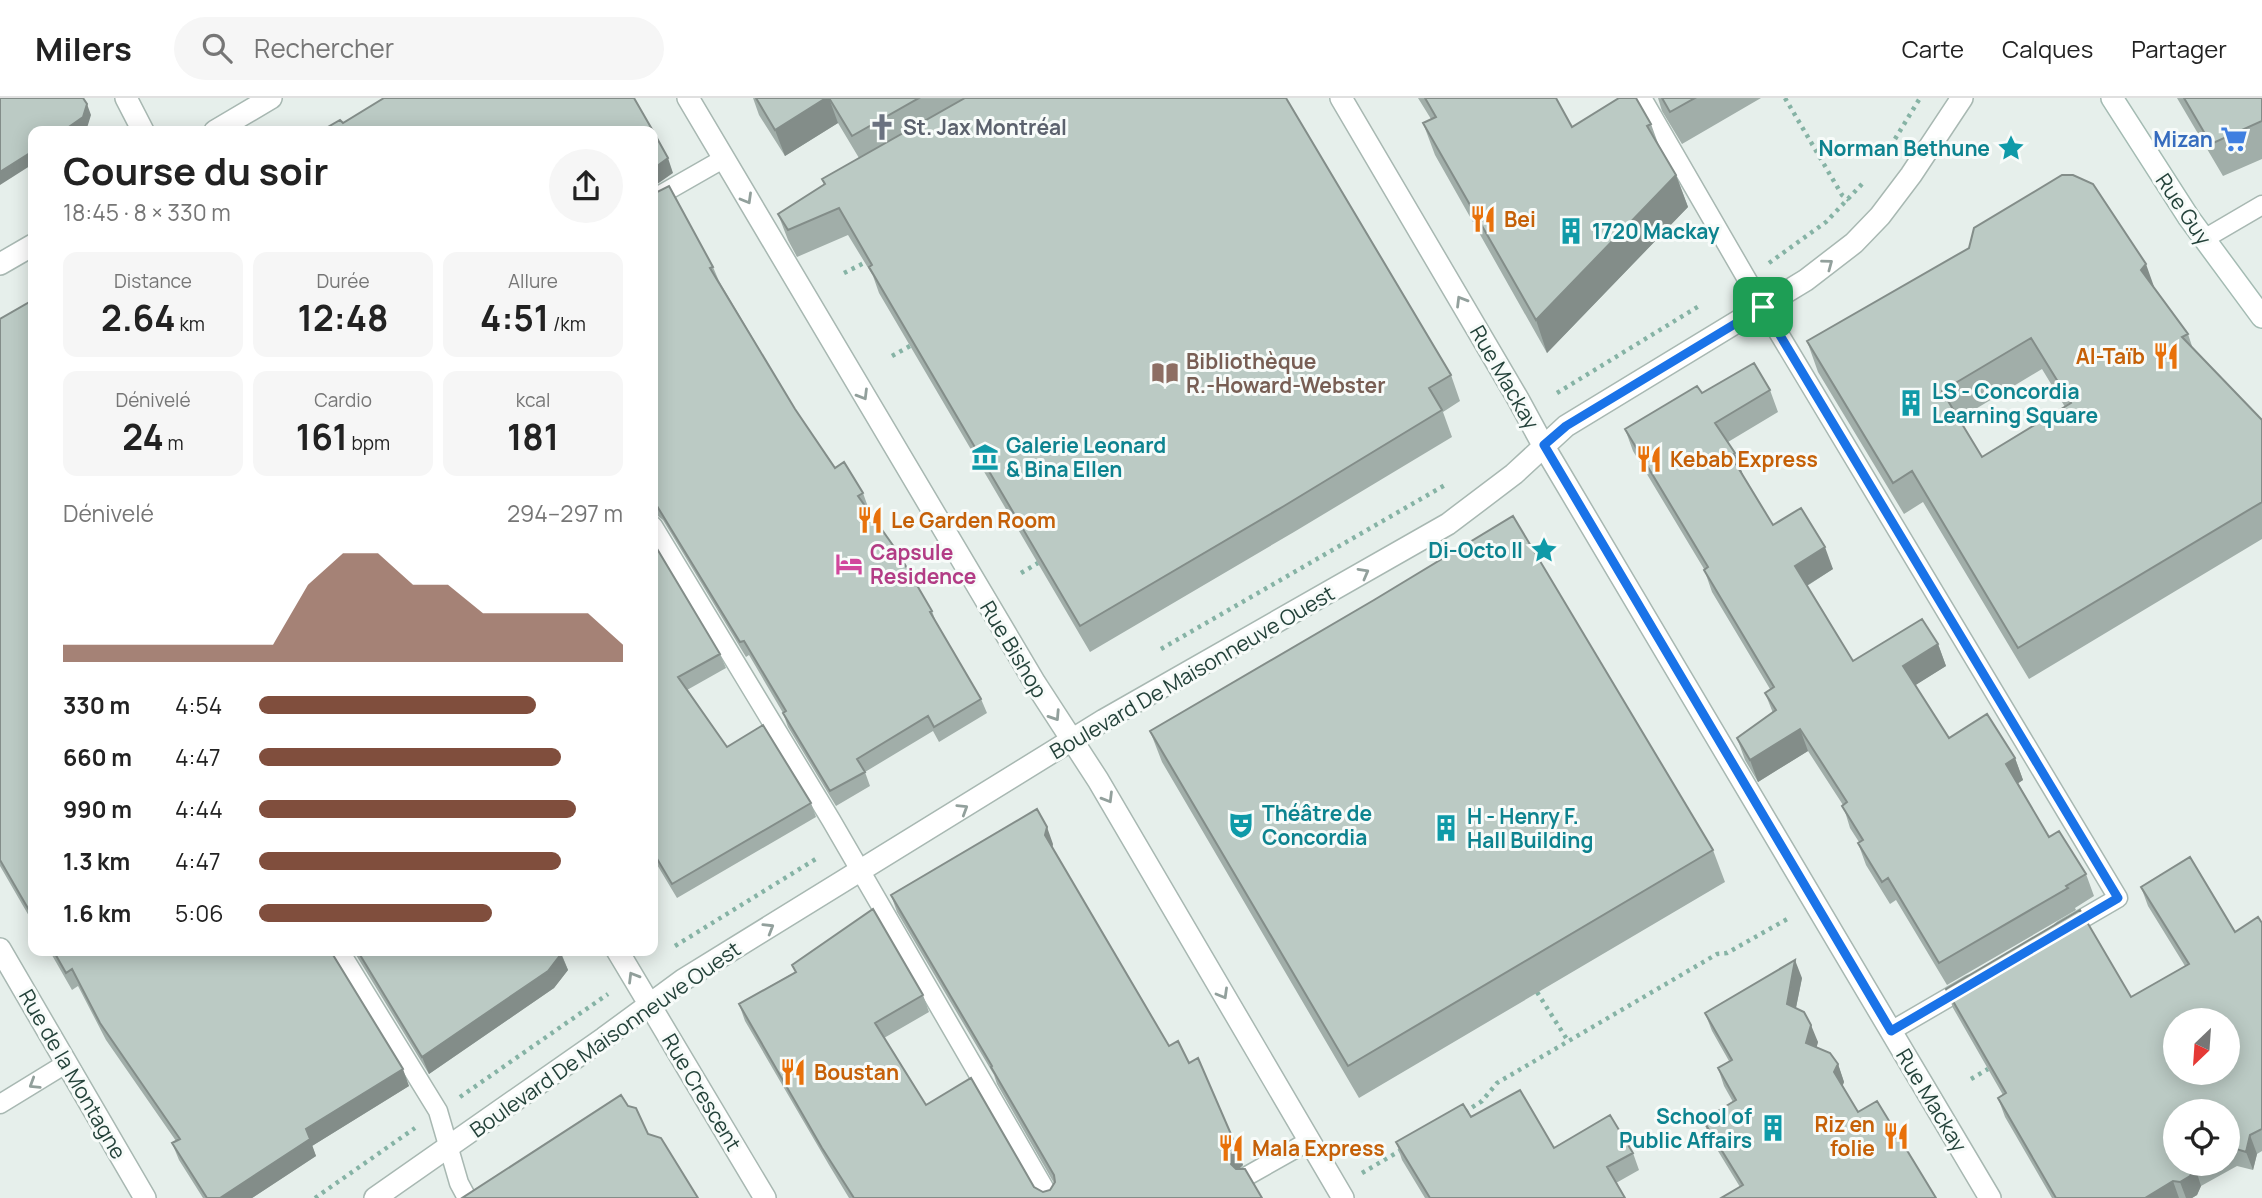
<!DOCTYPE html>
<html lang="fr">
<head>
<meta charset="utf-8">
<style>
	body { margin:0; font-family:Manrope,sans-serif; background:#f6f6f6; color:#222; height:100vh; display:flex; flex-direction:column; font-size:26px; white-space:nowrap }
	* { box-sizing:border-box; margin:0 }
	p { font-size:23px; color:#767676 }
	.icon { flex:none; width:38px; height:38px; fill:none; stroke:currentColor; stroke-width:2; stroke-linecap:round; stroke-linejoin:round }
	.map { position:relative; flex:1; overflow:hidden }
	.side { position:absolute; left:28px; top:28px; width:630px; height:830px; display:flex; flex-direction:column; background:#fff; border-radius:14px; box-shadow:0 4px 18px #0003 }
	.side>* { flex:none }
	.needle { width:46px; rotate:205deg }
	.buttons { position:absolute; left:2163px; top:910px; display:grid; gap:14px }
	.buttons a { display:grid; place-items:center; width:77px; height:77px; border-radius:50%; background:#fff; box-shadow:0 4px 18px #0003; font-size:35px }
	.pin { position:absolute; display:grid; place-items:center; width:60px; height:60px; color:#fff; margin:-30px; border-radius:14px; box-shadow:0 4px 10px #0006 }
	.round { display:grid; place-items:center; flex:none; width:74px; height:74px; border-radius:37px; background:#f6f6f6 }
	.head { display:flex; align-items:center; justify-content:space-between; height:119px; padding:0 35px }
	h1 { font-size:38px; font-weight:700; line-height:52px }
	.metrics { display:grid; grid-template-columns:repeat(3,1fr); gap:10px; height:119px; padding:7px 35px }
	.metrics div { display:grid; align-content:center; border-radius:14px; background:#f6f6f6; text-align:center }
	.metrics b { font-size:35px; font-weight:700 }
	.metrics small { font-size:19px; font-weight:400 }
	.metrics p { font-size:19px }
	.chart { height:196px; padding:14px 35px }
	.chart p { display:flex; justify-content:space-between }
	.chart svg { width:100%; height:126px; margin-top:7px; fill:#804e3d; opacity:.7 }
	ul { padding:0 35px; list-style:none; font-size:23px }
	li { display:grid; grid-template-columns:112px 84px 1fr; align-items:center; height:52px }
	li i { height:18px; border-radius:9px; background:#804e3d }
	header { display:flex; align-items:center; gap:42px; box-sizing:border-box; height:98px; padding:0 35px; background:#fff; border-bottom:2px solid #e0e0e0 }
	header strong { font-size:33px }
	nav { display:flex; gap:38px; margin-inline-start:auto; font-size:24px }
	.search { width:490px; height:63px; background:#f6f6f6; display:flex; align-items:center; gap:18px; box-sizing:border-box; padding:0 24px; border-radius:38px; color:#767676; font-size:26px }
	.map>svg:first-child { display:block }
</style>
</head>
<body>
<header>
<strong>Milers</strong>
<div class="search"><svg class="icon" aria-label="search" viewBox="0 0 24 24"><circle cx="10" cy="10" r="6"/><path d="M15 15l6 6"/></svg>Rechercher</div>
<nav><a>Carte</a><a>Calques</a><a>Partager</a></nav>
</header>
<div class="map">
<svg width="2262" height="1100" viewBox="0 0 2262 1100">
	<rect width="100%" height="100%" fill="#e6efeb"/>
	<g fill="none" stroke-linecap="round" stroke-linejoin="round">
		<defs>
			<path id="service" d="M1642,0l121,209 355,591 -55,32
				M653,101l70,-40
				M2204,141l58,-34
				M653,428l178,294 219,378
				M339,852l99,161 21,72 8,15
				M1891,933l79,-46
				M0,1006l67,-41
				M1247,1078l62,-35"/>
			<path id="minor" d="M688,0l347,585 63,97 245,418
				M1341,0l177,301 25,46 447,753"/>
			<path id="tertiary" d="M126,0l17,33
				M215,33l56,-33
				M0,166l33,-19
				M0,851l145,249
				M617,852l148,248
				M375,1100l229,-160 79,-58 421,-260 344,-196 66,-50 52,-48 240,-146 48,-37 26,-27 31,-41 51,-77"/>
			<path id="secondary" d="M2112,0l77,120 73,99"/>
		</defs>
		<use href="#service" stroke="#a8b8b2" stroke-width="21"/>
		<use href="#minor" stroke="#a8b8b2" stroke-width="24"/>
		<use href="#tertiary" stroke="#a8b8b2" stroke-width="24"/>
		<use href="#secondary" stroke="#a4bbb3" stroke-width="24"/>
		<path stroke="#86b3a5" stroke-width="4.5" stroke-dasharray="3.5 5" stroke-linecap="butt" d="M1785,0l57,97 7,5
			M1895,41l25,-41
			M1769,165l57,-41 37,-39
			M844,175l20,-10
			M892,258l18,-10
			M1557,295l142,-87
			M1021,475l17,-10
			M1161,551l284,-164
			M675,848l144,-89
			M1537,894l31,49
			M1971,981l17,-10
			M460,999l148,-103
			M1465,1014l17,-11 15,-18 220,-129 10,-1 62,-35
			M1362,1075l41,-24
			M315,1100l100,-70"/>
		<use href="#service" stroke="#fff" stroke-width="18"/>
		<use href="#minor" stroke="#fff" stroke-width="21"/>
		<use href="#tertiary" stroke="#fff" stroke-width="21"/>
		<use href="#secondary" stroke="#fff" stroke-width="21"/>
	</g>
	<path fill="#a1aea9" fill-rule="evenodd" d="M753,0h533l165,277 9,26 -17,11 9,25 -158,95 -204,120 -211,-359 -6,-17 -25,-41 -51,22 -9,-17 -10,-26 46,-29 -2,-6 37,-21 -21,-35 -53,33 -26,-41z
		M1418,0h138l16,29 79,-3 8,22 17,29 12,32 -141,146 -112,-198 -12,-32 8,-4z
		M1658,0h103l-79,46 -20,-33z
		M2177,0h85v61l-39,17z
		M653,96l60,73 6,14 76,128 40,59 28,25 5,14 -1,1 65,103 5,14 44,74 6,14 -48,29 -6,-11 -68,41 5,14 -34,20 -48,-79 -5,-14 -34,-58 -3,2 -83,-137 -5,-4h-5z
		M2156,192l32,44 5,15 69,71v119l-233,140 -106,-177 -19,12 -86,-142 -11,-31zM2042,271l23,38 -83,50 -23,-38z
		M33,202v623l-33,-57v-547z
		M1770,292l8,22 -50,30 15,33 30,50 60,44 -26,17 46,75 85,-17 8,22 -31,19 34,53 66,20 8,22 -5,3 31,54 37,37 8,22 -19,12 1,2 -129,75 -51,-85 -6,4 -24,-39 -8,-22 1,-1 -9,-14 -7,-23 -35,-54 -50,31 -13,-22 -8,-22 36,-25 -8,-20 5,-4 -58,-97 -8,-23 -71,-118 -8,-22 77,-36z
		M653,444l67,112 6,14 -39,22 40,57 84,56 5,14 -139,81 -24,-40z
		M1150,633l563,119 12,32 -366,216 -197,-336z
		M1053,746l-1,3 117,199 68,102 6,17 -4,4 23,29h-413l-20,-33 -84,-144 -6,-17 56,-32 -3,-7 131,30 6,17 -45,26 42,67 108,82 9,5 7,-2 4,-7 -57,-99 -3,-9 -97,-163 -6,-17z
		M2141,789l94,45 27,-9v228l-5,3 -4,16 -16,-4 -36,20 -4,9 -5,3h-140l-47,-81 -7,-19 5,-3 -50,-87 -7,-19 185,8 54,-31 -37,-60zM2228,1013v53h-53z
		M49,852h281l79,136 -97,60 4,10 -64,42h-49l-24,-38 -7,-17 4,-2 -70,-101 -28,-54 -6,4z
		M353,852h207l8,20 -14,18 -125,86z
		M1802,880l-6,30 22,34 -2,6 22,16 6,18 -2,4 16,26 -118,75 -30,-49 -7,-18 30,-18 -9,-16 -6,-18 11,-7 -17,-30 -7,-18z
		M1471,1019l83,31 79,5 6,17 -23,13 9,15h-200l-23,-38 -6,-18z"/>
	<path fill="#838d89" d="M826,0h3l9,25 -53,33 -10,-26z
		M87,6l4,11 -4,13 -4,3h-20z
		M33,53v13l-33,21v-13z
		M668,60l5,15 -20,14v-18z
		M1676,77l12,32 -141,146 -11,-33z
		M2146,166l11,31 -16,-25z
		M1735,355l8,22 -12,-19z
		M1825,449l8,22 -30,19 -8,-22z
		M1938,546l8,22 -35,22 -8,-22z
		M1800,631l8,22 -50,31 -8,-22z
		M2015,660l8,22 -9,6 -8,-22z
		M1047,729l6,17 -2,8 -6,-17z
		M561,856l7,16 -14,18 -125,86 -7,-17z
		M1795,862l7,18 -9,44 -6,-18z
		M1811,927l7,17 -5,19 -7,-18z
		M1838,966l6,18 -3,8 -7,-18z
		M403,971l6,17 -97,60 -6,-17z
		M2250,1037l7,19 -4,16 -7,-18z
		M310,1041l6,17 -64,42h-32z
		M1237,1050l6,17 -6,6 -6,-7v-10z
		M2195,1069l6,19 -4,9 -5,3h-6l-6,-16z
		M2173,1083l6,17h-34z"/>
	<path fill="#bbcac4" stroke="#838d89" stroke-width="2" fill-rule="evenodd" d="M0,0h83l4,6 -4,13 -20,14h-30v20l-33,21z
		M384,0h250l19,33h-332l19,-11 3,3z
		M756,0h70l-51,32z
		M829,0h90l-67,38z
		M965,0h321l165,277 -22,13 13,22 -158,96 -204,120 -211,-359 3,-2 -33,-57 -51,22 -10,-16 47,-30 -3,-5z
		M1425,0h131l16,29 47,-29h17l15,26 -4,2 29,49 -140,145 -113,-197 13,-6z
		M1662,0h33l-25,14z
		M2184,0h78v23l-51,23z
		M653,33l15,27 -15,11z
		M2062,77h11l20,9 53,80 -5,6 47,64 -6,3 80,83v82l-244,146 -106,-177 -19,12 -86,-142 162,-93 5,-20zM2031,240l40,65 -89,54 -40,-66z
		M669,88l44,81 -3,1 85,141 40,59 9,-6 19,31 -5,3 39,55 35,60 -2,1 51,87 -47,28 -6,-11 -71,43 8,13 -35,19 -47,-78 3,-2 -42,-70 -4,1 -83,-136 -4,-5v-307z
		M33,202v617l-33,-57v-541z
		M1754,265l16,27 -55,33 20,30 -4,3 42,69 28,-17 24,39 -30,19 58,95 69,-42 16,25 -35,22 46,72 38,-24 28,44 -9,6 43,73 10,-6 27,43 -20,12 2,2 -129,75 -51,-85 -6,4 -24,-39 5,-3 -21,-34 5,-4 -47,-73 -50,31 -13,-22 39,-28 -11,-17 9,-6 -70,-117 4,-3 -83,-138 72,-43 5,7z
		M1513,418l200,334 -365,216 -198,-335 224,-131z
		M653,444l67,112 -42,23 49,70 36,-22 48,78 -139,81 -19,-32z
		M1037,711l10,18 -2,8 124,211 9,-5 11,22 9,-5 39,90 -6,6v10l5,5h9l17,29h-408l-32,-50 -83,-144 57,-32 -4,-7 81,-56 50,86 -48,28 51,82 45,-27 63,109 9,5 7,-2 5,-8 -1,-7 -63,-108 1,-1 -101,-171z
		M2190,759l45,75 23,-15 4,6v206l-12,6 -4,17 -16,-5 -2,1v-37h-53v53h26l-6,3 -5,9 -10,6 -7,-1 -28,17h-89l-58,-100 8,-5 -60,-104 134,-79 51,87 58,-33 -48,-77zM2175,922h53v53h-53z
		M53,852h277l73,119 -97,60 4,10 -90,59h-13l-35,-55 8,-4 -80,-116 -28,-54 -6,4z
		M357,852h203l1,4 -13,17 -126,86z
		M1795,862l-8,44 17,8 7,13 -5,18 24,10 8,11 -4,8 24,40 19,-11 59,97h-215l22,-13 -40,-65 33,-20 -18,-32 14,-8 -27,-47z
		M1520,992l34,58 56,-33 23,38 -26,14 18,31h-195l-34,-56 67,-38 8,13z
		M621,997l7,11 8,2 12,26 13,4 37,60h-236z"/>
	<defs><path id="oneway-chevron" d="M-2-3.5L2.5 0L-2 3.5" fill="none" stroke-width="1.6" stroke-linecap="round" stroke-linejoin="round" transform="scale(1.75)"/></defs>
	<g stroke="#92a09c">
		<use href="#oneway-chevron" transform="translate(747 101) rotate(60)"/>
		<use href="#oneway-chevron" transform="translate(1828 166) rotate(-37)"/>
		<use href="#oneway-chevron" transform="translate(1461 203) rotate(-121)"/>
		<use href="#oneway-chevron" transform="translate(863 297) rotate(59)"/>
		<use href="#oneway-chevron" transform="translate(1364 475) rotate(-29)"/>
		<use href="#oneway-chevron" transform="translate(1055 618) rotate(57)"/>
		<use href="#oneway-chevron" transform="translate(1108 700) rotate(59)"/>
		<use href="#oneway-chevron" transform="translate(963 711) rotate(-32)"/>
		<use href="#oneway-chevron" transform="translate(769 830) rotate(-31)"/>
		<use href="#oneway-chevron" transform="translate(633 879) rotate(-121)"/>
		<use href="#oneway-chevron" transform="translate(1223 896) rotate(60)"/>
		<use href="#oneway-chevron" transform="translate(34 986) rotate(148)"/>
	</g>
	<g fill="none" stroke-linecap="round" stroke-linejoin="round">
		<defs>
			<path id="route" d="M1763,209l355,591 -227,133 -347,-586 22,-19z"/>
		</defs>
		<use href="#route" stroke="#fff" stroke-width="14"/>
		<use href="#route" stroke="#1a73e8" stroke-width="9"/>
	</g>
	<defs>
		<symbol id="church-bare" viewBox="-9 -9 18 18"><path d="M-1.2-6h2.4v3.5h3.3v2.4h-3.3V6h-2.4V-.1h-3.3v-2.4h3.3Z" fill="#6b7280" stroke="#f7fbf9" stroke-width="2.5" paint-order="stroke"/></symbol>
		<symbol id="supermarket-bare" viewBox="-9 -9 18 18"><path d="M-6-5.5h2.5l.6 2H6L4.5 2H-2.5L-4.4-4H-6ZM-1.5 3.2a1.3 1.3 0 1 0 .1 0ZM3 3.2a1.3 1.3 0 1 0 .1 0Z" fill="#3f7fe0" stroke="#f7fbf9" stroke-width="2.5" paint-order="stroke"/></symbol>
		<symbol id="sight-bare" viewBox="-9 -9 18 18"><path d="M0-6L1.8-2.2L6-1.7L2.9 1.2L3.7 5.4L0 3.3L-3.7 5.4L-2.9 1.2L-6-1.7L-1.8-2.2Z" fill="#0f9aa8" stroke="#f7fbf9" stroke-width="2.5" paint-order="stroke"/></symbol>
		<symbol id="restaurant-bare" viewBox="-9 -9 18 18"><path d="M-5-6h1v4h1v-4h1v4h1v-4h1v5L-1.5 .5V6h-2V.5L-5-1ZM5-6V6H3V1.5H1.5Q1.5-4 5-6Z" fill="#e8710a" stroke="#f7fbf9" stroke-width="2.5" paint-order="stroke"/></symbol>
		<symbol id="building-bare" viewBox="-9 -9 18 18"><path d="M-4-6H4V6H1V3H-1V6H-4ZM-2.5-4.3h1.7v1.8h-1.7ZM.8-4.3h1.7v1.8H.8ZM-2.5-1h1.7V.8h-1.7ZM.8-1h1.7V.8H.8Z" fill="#0f9aa8" stroke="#f7fbf9" stroke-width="2.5" paint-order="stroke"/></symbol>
		<symbol id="library-bare" viewBox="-9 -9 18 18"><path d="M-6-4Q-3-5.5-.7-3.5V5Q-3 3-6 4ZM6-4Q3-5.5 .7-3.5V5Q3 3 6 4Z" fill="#8d6e63" stroke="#f7fbf9" stroke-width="2.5" paint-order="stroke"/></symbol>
		<symbol id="museum-bare" viewBox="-9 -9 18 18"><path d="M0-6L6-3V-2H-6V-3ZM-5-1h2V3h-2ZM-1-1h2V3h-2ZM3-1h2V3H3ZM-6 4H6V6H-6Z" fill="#0f9aa8" stroke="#f7fbf9" stroke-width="2.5" paint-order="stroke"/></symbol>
		<symbol id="hotel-bare" viewBox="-9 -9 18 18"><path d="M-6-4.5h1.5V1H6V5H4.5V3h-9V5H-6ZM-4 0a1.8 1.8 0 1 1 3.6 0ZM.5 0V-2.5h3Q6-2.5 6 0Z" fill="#d1479c" stroke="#f7fbf9" stroke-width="2.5" paint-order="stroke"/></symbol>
		<symbol id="theatre-bare" viewBox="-9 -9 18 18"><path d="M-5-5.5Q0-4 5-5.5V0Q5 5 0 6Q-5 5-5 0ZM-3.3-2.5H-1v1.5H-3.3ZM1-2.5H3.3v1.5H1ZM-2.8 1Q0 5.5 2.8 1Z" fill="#0f9aa8" stroke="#f7fbf9" stroke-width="2.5" paint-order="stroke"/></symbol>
	</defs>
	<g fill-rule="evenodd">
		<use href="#church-bare" x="863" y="10" width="38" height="38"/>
		<use href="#supermarket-bare" x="2215" y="22" width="38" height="38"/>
		<use href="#sight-bare" x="1992" y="31" width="38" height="38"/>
		<use href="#restaurant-bare" x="1464" y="102" width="38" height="38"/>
		<use href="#building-bare" x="1552" y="114" width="38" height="38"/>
		<use href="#restaurant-bare" x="2147" y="239" width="38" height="38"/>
		<use href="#library-bare" x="1146" y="256" width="38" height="38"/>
		<use href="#building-bare" x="1892" y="286" width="38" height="38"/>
		<use href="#museum-bare" x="966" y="340" width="38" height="38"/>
		<use href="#restaurant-bare" x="1630" y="342" width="38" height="38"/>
		<use href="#restaurant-bare" x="851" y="403" width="38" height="38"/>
		<use href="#sight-bare" x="1525" y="433" width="38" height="38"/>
		<use href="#hotel-bare" x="830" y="447" width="38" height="38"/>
		<use href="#theatre-bare" x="1222" y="708" width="38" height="38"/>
		<use href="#building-bare" x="1427" y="711" width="38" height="38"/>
		<use href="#restaurant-bare" x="774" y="955" width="38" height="38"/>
		<use href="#building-bare" x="1754" y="1011" width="38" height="38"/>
		<use href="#restaurant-bare" x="1877" y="1019" width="38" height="38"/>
		<use href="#restaurant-bare" x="1212" y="1031" width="38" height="38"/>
	</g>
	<g text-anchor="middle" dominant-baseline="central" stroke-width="6" stroke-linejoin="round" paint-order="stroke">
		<g font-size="21" font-weight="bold" fill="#5b616d" stroke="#f7fbf9" text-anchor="start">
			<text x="903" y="29">St. Jax Montréal</text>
		</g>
		<g font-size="21" font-weight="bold" fill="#366cbe" stroke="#f7fbf9" text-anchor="end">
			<text x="2213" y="41">Mizan</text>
		</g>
		<g font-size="21" font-weight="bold" fill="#0d838f" stroke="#f7fbf9" text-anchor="start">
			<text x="1990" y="50" text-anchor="end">Norman Bethune</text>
			<text x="1592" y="133">1720 Mackay</text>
			<text x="1932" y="293">LS - Concordia<tspan x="1932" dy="24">Learning Square</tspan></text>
			<text x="1006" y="347">Galerie Leonard<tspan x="1006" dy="24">&amp; Bina Ellen</tspan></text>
			<text x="1523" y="452" text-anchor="end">Di-Octo II</text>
			<text x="1262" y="715">Théâtre de<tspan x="1262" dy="24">Concordia</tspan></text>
			<text x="1467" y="718">H - Henry F.<tspan x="1467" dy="24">Hall Building</tspan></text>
			<text x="1752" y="1018" text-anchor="end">School of<tspan x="1752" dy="24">Public Affairs</tspan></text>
		</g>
		<g font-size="21" fill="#24423a" stroke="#f7fbf9">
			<text transform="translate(2184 111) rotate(56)">Rue Guy</text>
			<text transform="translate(1505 279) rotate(60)">Rue Mackay</text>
			<text transform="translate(1014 551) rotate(59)">Rue Bishop</text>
			<text transform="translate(1192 574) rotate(-30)">Boulevard De Maisonneuve Ouest</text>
			<text transform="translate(605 941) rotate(-35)">Boulevard De Maisonneuve Ouest</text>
			<text transform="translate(73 976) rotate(60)">Rue de la Montagne</text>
			<text transform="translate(702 994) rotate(59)">Rue Crescent</text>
			<text transform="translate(1932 1002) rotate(59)">Rue Mackay</text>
		</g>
		<g font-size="21" font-weight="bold" fill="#c56008" stroke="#f7fbf9" text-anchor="start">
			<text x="1504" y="121">Bei</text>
			<text x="2145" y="258" text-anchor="end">Al-Taïb</text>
			<text x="1670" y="361">Kebab Express</text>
			<text x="891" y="422">Le Garden Room</text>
			<text x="814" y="974">Boustan</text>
			<text x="1875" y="1026" text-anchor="end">Riz en<tspan x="1875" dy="24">folie</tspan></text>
			<text x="1252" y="1050">Mala Express</text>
		</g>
		<g font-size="21" font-weight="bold" fill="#785e54" stroke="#f7fbf9" text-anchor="start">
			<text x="1186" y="263">Bibliothèque<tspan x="1186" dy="24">R.-Howard-Webster</tspan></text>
		</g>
		<g font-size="21" font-weight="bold" fill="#b23c85" stroke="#f7fbf9" text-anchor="start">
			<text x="870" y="454">Capsule<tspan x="870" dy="24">Residence</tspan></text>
		</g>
	</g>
</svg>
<div class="buttons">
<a><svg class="needle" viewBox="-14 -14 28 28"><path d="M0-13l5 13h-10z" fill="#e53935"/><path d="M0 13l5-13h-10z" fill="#767676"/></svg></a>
<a><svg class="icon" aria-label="locate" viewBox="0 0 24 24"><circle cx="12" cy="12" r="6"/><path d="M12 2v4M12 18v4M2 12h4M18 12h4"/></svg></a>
</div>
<div class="pin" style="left:1763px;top:209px;background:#1e9e55"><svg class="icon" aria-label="arrive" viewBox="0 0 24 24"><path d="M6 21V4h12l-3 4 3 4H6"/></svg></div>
<section class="side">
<div class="head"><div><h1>Course du soir</h1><p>18:45 · 8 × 330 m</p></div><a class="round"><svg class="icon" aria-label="share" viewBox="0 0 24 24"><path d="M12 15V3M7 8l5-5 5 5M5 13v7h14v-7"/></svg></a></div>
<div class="metrics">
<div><p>Distance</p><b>2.64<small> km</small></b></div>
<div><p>Durée</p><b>12:48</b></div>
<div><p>Allure</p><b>4:51<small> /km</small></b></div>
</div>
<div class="metrics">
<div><p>Dénivelé</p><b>24<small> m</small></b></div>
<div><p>Cardio</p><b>161<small> bpm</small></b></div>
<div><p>kcal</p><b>181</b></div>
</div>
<div class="chart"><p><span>Dénivelé</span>294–297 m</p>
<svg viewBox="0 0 160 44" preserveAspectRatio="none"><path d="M0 44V38L10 38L20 38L30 38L40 38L50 38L60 38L70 17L80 6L90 6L100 17L110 17L120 27L130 27L140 27L150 27L160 38V44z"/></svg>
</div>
<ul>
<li><b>330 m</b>4:54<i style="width:76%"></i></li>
<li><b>660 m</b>4:47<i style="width:83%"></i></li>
<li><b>990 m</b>4:44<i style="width:87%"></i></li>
<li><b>1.3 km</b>4:47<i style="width:83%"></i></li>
<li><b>1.6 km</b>5:06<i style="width:64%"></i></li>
</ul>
</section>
</div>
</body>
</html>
